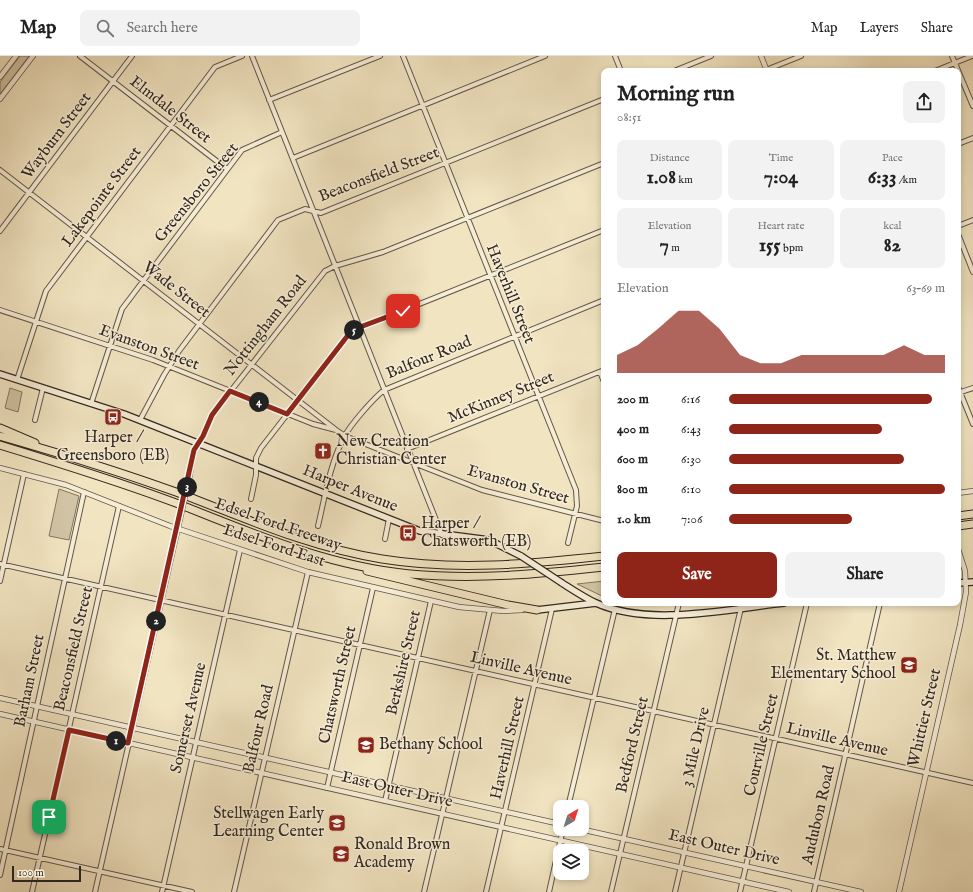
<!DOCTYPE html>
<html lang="en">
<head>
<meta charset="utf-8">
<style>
	body { margin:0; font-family:"IM FELL English",serif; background:#f2f2f2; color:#222; height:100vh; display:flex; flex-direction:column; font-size:15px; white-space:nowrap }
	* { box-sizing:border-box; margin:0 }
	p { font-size:13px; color:#767676 }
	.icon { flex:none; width:22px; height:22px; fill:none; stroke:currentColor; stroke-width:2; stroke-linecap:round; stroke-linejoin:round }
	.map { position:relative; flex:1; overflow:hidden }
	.panel { position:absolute; left:601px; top:12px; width:360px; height:538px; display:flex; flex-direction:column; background:#fff; border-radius:8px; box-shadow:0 2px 6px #0003 }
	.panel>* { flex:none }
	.needle { width:26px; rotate:39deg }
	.controls { position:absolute; left:553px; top:744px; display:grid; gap:8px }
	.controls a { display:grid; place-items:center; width:36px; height:36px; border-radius:8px; background:#fff; box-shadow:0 2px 6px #0003; font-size:20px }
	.scale { position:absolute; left:12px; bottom:10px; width:69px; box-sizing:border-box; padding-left:4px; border:2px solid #32281e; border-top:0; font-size:11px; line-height:14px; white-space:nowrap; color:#32281e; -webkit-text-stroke:3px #f6edd7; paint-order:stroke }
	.pin { position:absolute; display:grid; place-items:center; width:34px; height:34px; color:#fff; margin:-17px; border-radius:8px; box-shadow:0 2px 6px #0006 }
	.km { position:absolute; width:20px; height:20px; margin:-10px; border-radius:50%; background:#222; color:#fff; font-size:11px; line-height:20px; text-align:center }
	.round { display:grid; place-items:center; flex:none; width:42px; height:42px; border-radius:8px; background:#f2f2f2 }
	.headline { display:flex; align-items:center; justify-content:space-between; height:68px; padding:0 16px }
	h1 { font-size:22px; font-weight:800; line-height:30px }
	.stats { display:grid; grid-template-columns:repeat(3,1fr); gap:6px; height:68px; padding:4px 16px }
	.stats div { display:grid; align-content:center; border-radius:8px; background:#f2f2f2; text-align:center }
	.stats b { font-size:20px; font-weight:800 }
	.stats small { font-size:11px; font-weight:400 }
	.stats p { font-size:11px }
	.chart { height:112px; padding:8px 16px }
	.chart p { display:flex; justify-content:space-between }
	.chart svg { width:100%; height:72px; margin-top:4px; fill:#8f2418; opacity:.7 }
	.button { display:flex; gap:8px; margin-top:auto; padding:8px 16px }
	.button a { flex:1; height:46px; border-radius:8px; background:#8f2418; color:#fff; font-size:16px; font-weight:800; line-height:46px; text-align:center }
	.button a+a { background:#f2f2f2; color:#222 }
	ul { padding:0 16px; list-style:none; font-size:13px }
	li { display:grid; grid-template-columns:64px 48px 1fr; align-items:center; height:30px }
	li i { height:10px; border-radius:5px; background:#8f2418 }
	header { display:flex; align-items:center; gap:24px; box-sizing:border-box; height:56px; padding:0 20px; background:#fff; border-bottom:1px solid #e0e0e0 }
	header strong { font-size:19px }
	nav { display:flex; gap:22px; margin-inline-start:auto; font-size:14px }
	.search { width:280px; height:36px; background:#f2f2f2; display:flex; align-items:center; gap:10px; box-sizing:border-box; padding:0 14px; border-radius:8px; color:#767676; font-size:15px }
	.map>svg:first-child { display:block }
</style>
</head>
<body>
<header>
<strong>Map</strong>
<div class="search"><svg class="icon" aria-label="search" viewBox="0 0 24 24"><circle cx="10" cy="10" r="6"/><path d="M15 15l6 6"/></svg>Search here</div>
<nav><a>Map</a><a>Layers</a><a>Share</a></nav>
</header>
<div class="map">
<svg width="973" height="836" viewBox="0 0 973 836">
	<rect width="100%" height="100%" fill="#f1e4c1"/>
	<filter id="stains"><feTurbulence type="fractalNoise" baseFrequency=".005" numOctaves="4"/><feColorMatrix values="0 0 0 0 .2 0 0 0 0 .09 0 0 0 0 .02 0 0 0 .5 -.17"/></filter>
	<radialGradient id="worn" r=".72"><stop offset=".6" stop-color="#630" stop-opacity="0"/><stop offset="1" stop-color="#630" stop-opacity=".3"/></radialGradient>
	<path fill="#d1c4a5" stroke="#827662" d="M20,0h9l-29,38v-12z
		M10,332l12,4 -4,20 -13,-4z
		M59,433l20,7 -10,44 -20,-4z
		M604,525v16l-27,-13z"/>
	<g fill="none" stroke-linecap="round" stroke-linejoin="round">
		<defs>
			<path id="minor" d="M80,0l147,113
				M252,0l190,479
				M403,0l173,434 1,16 -9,37
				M615,0l6,15
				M952,0l21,50
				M766,14l35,-14
				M674,15l37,-15
				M935,15l37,-15
				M269,44l111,-44
				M958,88l15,-6
				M293,102l252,-102
				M0,114l335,259
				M958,170l15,-6
				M0,175l132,-175
				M958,178l15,38
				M0,254l153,50 160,64 23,6 9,6 137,54 122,31
				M600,316l4,10
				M17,324l29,-89 169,-224 27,-11
				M958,331l15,37
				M958,337l15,-5
				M91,348l31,-95 120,-159 40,-18
				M35,364l8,-32
				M140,364l24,-45 15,-24 99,-131 27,-11 16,4 283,-114
				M407,393l197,-79
				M189,423l5,-29 9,-14 9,-21 113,-144 10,-5 48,-14 221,-89
				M251,443l5,-24v-17l5,-10 91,-117 252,-101
				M318,470c7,-30 12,-62 26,-89 7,-13 28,-37 40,-47l220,-90
				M385,483l4,-20
				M0,508l973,219
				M0,525l24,-107
				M327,732l46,-200
				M385,745l46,-200
				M568,751l47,-198
				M0,793l192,43
				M0,819l84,-383
				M32,836l87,-386
				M95,836l84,-369
				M162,836l78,-342
				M234,836l74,-320
				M424,836l66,-282
				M486,836l66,-283
				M549,836l14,-63
				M611,836l68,-289
				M675,836l66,-284
				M740,836l67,-289
				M814,836l66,-289"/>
			<path id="tertiary" d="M761,0l6,15
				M0,21l16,-21
				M0,43l33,-43
				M0,412l66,17 104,41 138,46 151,35 44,4 19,-1
				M958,437l15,-2
				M0,642l560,126
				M0,658l789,178
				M580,773l281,63
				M899,836l61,-267 6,-33 -1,-21 -7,-22"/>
			<path id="secondary" d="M0,318l124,40 296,117 69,9 32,16
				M562,527c11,7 23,15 34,20 54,24 131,6 188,0
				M958,527l15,-1
				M537,554l59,-7"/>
			<path id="motorway" d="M0,372l35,15
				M0,380c59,17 118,35 176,56 69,26 132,55 206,67 74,12 148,5 222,-3
				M0,389c59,18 118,36 176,58 76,30 151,63 234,71 65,6 129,0 194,-7
				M958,460l15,-2
				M958,470l15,-2
				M367,515l141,34 29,5"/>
		</defs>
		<use href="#minor" stroke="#625747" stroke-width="6"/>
		<use href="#tertiary" stroke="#625747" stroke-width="6"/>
		<use href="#secondary" stroke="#32281e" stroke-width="8"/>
		<use href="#motorway" stroke="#32281e" stroke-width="9"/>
		<use href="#minor" stroke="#f6edd7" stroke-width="4"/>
		<use href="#tertiary" stroke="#f6edd7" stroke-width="4.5"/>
		<use href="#secondary" stroke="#f6edd7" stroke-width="5.5"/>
		<use href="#motorway" stroke="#f1e4c1" stroke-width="7"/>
		<defs>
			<path id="minor-bridge" d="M179,467l10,-44"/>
			<path id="secondary-bridge" d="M521,500l41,27"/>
		</defs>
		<use href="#minor-bridge" stroke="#625747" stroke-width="6" stroke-linecap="butt"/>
		<use href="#secondary-bridge" stroke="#32281e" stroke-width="8" stroke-linecap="butt"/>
		<use href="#minor-bridge" stroke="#f6edd7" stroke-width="4"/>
		<use href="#secondary-bridge" stroke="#f6edd7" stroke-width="5.5"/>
	</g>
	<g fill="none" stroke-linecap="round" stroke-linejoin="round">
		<defs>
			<path id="route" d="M49,761l20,-87 59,13 66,-293 9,-14 9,-21 18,-24 57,23 65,-84 51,-19"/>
		</defs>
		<use href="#route" stroke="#fff" stroke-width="8"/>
		<use href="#route" stroke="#8f2418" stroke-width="5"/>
	</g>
	<defs>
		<symbol id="bus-square" viewBox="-11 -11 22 22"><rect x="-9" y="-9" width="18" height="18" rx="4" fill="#8f2418" stroke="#f6edd7"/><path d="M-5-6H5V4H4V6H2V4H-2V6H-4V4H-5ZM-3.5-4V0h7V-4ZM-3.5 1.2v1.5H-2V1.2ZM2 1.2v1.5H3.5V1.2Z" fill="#fff"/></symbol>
		<symbol id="church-square" viewBox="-11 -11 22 22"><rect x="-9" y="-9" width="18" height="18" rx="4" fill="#8f2418" stroke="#f6edd7"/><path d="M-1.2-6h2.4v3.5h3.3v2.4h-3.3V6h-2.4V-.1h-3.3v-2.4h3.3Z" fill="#fff"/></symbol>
		<symbol id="school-square" viewBox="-11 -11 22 22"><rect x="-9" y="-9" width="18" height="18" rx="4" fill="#8f2418" stroke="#f6edd7"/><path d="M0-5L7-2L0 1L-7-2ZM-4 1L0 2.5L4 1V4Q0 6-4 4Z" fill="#fff"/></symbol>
	</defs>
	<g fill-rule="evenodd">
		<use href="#bus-square" x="103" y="351" width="20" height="20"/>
		<use href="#church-square" x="313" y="385" width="20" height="20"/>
		<use href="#bus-square" x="398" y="467" width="20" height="20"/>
		<use href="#school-square" x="899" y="599" width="20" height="20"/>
		<use href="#school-square" x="356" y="679" width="20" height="20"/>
		<use href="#school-square" x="327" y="757" width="20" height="20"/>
		<use href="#school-square" x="331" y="788" width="20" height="20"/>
	</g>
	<g text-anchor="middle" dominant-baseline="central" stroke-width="3" stroke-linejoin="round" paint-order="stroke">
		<g font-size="16" fill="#32281e" stroke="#f6edd7">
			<text transform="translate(170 54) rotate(38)">Elmdale Street</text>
			<text transform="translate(57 80) rotate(-53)">Wayburn Street</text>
			<text transform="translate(379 119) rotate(-21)">Beaconsfield Street</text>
			<text transform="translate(197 137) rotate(-51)">Greensboro Street</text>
			<text transform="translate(102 141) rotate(-53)">Lakepointe Street</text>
			<text transform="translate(176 234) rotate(38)">Wade Street</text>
			<text transform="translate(510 238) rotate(68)">Haverhill Street</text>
			<text transform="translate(266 270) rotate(-52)">Nottingham Road</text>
			<text transform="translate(149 292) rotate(20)">Evanston Street</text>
			<text transform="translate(429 302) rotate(-22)">Balfour Road</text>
			<text transform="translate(501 342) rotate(-22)">McKinney Street</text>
			<text transform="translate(518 429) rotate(16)">Evanston Street</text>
			<text transform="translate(350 433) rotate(22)">Harper Avenue</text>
			<text transform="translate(278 469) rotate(19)">Edsel Ford Freeway</text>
			<text transform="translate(274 490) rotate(18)">Edsel Ford East</text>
			<text transform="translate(74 593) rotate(-77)">Beaconsfield Street</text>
			<text transform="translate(404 607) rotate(-77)">Berkshire Street</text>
			<text transform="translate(521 613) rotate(13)">Linville Avenue</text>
			<text transform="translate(30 625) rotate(-78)">Barham Street</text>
			<text transform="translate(338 629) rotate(-77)">Chatsworth Street</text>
			<text transform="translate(189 662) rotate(-77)">Somerset Avenue</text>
			<text transform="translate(925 662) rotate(-77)">Whittier Street</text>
			<text transform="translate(259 673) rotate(-77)">Balfour Road</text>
			<text transform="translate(837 684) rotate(13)">Linville Avenue</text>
			<text transform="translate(633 689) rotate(-77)">Bedford Street</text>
			<text transform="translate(762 689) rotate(-77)">Courville Street</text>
			<text transform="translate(696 691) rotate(-77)">3 Mile Drive</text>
			<text transform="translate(508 692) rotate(-77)">Haverhill Street</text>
			<text transform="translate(397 734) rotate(13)">East Outer Drive</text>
			<text transform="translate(819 759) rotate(-77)">Audubon Road</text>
			<text transform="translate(724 792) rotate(13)">East Outer Drive</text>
		</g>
		<g font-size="16" fill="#32281e" stroke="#f6edd7" text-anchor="start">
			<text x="113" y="382" text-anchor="middle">Harper /<tspan x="113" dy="18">Greensboro (EB)</tspan></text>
			<text x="336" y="386">New Creation<tspan x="336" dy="18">Christian Center</tspan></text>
			<text x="421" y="468">Harper /<tspan x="421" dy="18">Chatsworth (EB)</tspan></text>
			<text x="896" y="600" text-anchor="end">St. Matthew<tspan x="896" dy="18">Elementary School</tspan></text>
			<text x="379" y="689">Bethany School</text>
			<text x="324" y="758" text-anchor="end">Stellwagen Early<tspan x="324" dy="18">Learning Center</tspan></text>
			<text x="354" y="789">Ronald Brown<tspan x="354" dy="18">Academy</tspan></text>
		</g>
	</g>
	<rect width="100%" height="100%" filter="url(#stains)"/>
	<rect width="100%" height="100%" fill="url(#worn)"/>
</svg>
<div class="controls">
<a><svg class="needle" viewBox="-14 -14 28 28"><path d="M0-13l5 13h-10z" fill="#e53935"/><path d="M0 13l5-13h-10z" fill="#767676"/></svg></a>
<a><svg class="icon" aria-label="layers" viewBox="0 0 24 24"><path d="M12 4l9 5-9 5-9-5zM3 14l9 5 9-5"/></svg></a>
</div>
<div class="scale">100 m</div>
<div class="pin" style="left:49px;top:761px;background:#1e9e55"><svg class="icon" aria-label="arrive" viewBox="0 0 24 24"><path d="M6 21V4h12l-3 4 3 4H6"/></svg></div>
<div class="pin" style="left:403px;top:255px;background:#d93025"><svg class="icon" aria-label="check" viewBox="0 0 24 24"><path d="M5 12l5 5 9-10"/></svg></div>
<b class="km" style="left:116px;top:685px">1</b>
<b class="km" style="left:156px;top:565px">2</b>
<b class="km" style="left:187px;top:431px">3</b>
<b class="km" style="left:259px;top:346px">4</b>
<b class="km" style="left:354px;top:274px">5</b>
<section class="panel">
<div class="headline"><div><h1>Morning run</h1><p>08:51</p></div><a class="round"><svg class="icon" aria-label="share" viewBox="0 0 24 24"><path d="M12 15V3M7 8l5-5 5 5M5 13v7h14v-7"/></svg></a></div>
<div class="stats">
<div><p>Distance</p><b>1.08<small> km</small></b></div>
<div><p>Time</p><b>7:04</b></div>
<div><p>Pace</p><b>6:33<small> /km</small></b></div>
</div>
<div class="stats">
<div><p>Elevation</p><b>7<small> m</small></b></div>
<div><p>Heart rate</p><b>155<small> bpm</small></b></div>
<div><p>kcal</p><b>82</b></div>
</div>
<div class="chart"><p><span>Elevation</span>63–69 m</p>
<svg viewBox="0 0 160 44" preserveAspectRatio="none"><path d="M0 44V33L10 27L20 17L30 6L40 6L50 17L60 33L70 38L80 38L90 33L100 33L110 33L120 33L130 33L140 27L150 33L160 33V44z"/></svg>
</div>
<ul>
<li><b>200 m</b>6:16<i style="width:94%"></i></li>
<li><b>400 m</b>6:43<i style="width:71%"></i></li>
<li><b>600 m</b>6:30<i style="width:81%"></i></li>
<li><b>800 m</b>6:10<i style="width:100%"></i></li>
<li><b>1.0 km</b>7:06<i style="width:57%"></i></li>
</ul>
<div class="button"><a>Save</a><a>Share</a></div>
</section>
</div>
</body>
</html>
